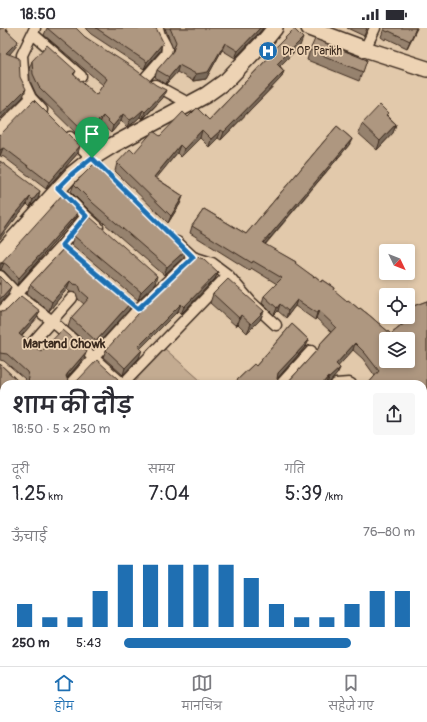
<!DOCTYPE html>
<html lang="hi">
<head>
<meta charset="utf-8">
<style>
	body { margin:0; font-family:Pangolin,"Playpen Sans Deva",sans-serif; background:#f7f7f7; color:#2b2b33; height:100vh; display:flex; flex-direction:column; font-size:15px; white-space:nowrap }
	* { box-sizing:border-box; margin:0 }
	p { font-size:13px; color:#7c7c81 }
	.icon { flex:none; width:22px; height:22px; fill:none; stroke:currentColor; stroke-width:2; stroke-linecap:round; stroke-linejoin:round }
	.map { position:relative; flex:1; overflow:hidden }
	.panel { position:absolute; left:0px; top:352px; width:427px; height:286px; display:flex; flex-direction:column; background:#fff; border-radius:12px 12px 0 0; box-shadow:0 2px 6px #0003 }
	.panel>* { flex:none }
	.needle { width:26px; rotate:133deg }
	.buttons { position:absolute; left:379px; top:216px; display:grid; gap:8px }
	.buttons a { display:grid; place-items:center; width:36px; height:36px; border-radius:4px; background:#fff; box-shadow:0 2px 6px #0003; font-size:20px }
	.pin { position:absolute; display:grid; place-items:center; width:34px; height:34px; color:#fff; margin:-41px -17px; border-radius:50% 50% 50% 0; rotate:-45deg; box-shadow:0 0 4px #0007 }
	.pin .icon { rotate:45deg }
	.round { display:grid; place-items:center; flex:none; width:42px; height:42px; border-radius:4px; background:#f7f7f7 }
	.head { display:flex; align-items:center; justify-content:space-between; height:68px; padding:0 12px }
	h1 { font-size:22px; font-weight:600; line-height:30px }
	.stats { display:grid; grid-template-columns:repeat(3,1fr); gap:6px; height:68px; padding:4px 12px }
	.stats div { display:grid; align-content:center }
	.stats b { font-size:20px; font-weight:600 }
	.stats small { font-size:11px; font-weight:400 }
	.stats p { font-size:11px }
	.chart { height:112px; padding:8px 12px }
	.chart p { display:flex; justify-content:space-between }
	.chart svg { width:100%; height:72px; margin-top:4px; stroke:#1f6fb2; stroke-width:6 }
	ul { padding:0 12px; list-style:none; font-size:13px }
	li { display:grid; grid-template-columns:64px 48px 1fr; align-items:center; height:30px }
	li i { height:10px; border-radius:5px; background:#1f6fb2 }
	.status { display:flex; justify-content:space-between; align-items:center; height:28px; padding:0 20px; background:#fff; direction:ltr }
	.status svg { height:11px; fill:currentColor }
	.menu { display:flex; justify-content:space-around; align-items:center; height:56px; border-top:1px solid #e1e1e2; background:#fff; font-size:11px; color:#7c7c81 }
	.menu a { display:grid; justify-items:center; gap:2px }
	.menu .current { color:#1f6fb2 }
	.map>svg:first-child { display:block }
</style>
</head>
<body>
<div class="status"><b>18:50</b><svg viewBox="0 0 49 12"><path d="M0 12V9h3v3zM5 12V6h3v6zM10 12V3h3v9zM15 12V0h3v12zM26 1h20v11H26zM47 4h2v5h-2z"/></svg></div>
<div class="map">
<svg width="427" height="638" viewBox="0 0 427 638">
	<rect width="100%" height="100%" fill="#e2c9ab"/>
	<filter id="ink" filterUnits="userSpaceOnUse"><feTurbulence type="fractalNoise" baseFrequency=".025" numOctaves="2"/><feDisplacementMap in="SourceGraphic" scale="8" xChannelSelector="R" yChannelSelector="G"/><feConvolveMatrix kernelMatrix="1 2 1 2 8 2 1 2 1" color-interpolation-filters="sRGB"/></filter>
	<g filter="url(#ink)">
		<path fill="#c3ab91" stroke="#7f6a58" d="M164,320l36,32 -4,4h-67z"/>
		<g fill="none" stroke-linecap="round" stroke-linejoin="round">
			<defs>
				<path id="lane" d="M423,452l4,2
					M423,593l4,6
					M184,638l5,-4
					M293,638l5,-4"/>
				<path id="street" d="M35,0l-13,27 2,28 7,15 11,12
					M33,6l48,42
					M365,21l10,-21
					M145,50l21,-24 1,-6 -7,-13 -2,-7
					M155,57l35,19
					M0,101l31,-31
					M70,109l26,25
					M58,160l28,28 12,11
					M177,214l16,15 19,6 16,12 23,27 25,23
					M0,248l17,18 35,27 71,63
					M0,285l62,-68 24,-29
					M33,314l39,-44
					M70,356l68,-75 55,-52
					M123,356l105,-109
					M281,356l30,-33
					M336,356l13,-1 2,1
					M423,414l4,3
					M0,536l4,-4
					M0,610l4,3
					M115,638l3,-4"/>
				<path id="secondary" d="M309,0l56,21 62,20
					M0,226l72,-80 20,-16 21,-13 93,-50 21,-15 39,-41 9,-11
					M0,486l4,3
					M161,634l4,4"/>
			</defs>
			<use href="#lane" stroke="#3b2a1e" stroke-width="8"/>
			<use href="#street" stroke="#3b2a1e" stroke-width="13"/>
			<use href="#secondary" stroke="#3b2a1e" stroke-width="18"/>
			<path stroke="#3b2a1e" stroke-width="2" stroke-dasharray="4 3" stroke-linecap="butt" d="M6,0l5,8"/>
			<use href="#lane" stroke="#edd3b4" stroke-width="5"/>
			<use href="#street" stroke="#edd3b4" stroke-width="10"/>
			<use href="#secondary" stroke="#edd3b4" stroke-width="15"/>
		</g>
		<path fill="#96826e" stroke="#3b2a1e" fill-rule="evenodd" d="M47,0l38,9 78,61 -19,20 -2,1 -2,-2 -8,7 -5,3 -6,-6 -10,12 -11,-10 -16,18 -48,-47 -6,-13 -1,-12 3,-8 44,10 -2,4 22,20 7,-10 -59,-50z
			M85,0h71l6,16 -2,7 -16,18 -53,-35z
			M165,0h98l-4,5 -24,25 -13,-8 -16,29 -13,2 -16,-9 -11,12 -11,-7 2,-7 16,-18v-3z
			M347,0h20l-3,8z
			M384,0h33l-10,20 -21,-10 -1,2 -4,-3z
			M300,18l-20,20 4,5 -3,7 -60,62 -3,-2 -9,9 -9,-9 -19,19 -4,-4 -21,25 27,18 -3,8 -12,19 -53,-52 2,-8 17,-10 26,-17 28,-19 21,3 59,-62 2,-5z
			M310,22l57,10 -8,21 -52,-21z
			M387,87l9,9 -3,9 -16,17 -19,-17 4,-9z
			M337,98l15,13 -3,6 -84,100 31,17 -1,2 19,13 1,-1 7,6 1,-2 12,8 -1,3 13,10 1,-1 11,9 1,-1 9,7 22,19 10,-8 -3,-8 1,-1h9v-9l19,-7v120l-3,4 -1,-1v-40h-55l7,-8 -12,-17 -10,-9 -15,16 2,2 -3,6 -9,10h-95l21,-20 2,2 36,-42 17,16 -3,6 -28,32 -1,1 5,5 6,-2 30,-33 2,-5 11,-12 -15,-14 -1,2 -20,-14 -9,12 -8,-7 -4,4 -12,-12 2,-7 13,-12 -26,-16 -2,2 -59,-37 2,-7 12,-17 42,25zM386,311h22v22h-22z
			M0,107l78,18 -32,36 -42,-32 -4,-1z
			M0,133l38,38 -8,8 -3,-3 -15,19z
			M74,156l110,73 -20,18 -74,-64 -19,-19z
			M77,188l-60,69 -13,-14 -3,-1h-1v-6z
			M74,208l81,48 -17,16 -67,-56z
			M66,218l66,55 -3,9 -36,39 -25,-22 3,-9 13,-14 -6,-5 -2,-6 -6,-1 -3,-3 -18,22 -22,-18 3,-8z
			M218,244l-3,7 -34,35 -3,-3 -38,38 -1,9 -16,17 -20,-18 3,-7z
			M213,266l51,17 -4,9 -13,13 -9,-9 -2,2 -26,-23z
			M0,283l2,1 35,6 -15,17 19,17 43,6 -17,20 1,3 4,2 -68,1v29l-1,1h-3v-50l19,18 5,1 2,-1 -1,-3 -21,-18 -4,-1z
			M0,437l2,2h2v30l-4,-3z
			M427,506v41l-4,-4v-33z
			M0,534l4,1v12l-3,-2h-1z
			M0,550l4,3v51l-4,-4z
			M261,634h32l1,1 4,-1h25l-1,1 3,3h-59z"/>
		<path fill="#7a6a5a" stroke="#3b2a1e" d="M260,0h3l-4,5 -24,25 3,-7z
			M416,0h1l-10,20 3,-7z
			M303,10l-3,8 -26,26 3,-8z
			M18,13l-3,7 -11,13 2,-8z
			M225,15l-3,7 -16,29 -13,2 3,-7z
			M162,16l-2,7 -16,18 3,-7z
			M179,37l-2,7 -11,12 3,-7z
			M284,43l-3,7 -60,62 3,-8z
			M26,61l-3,8 -23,22v-5z
			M166,62l-3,8 -21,21 3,-7z
			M143,82l-3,7 -8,7 -5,3 3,-7z
			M123,86l-2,7 -10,12 2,-7z
			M103,88l-3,7 -16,18 2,-8z
			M396,96l-3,9 -16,17 3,-9z
			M202,102l-2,8 -19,19 3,-8z
			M221,102l-3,8 -9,9 2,-8z
			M352,111l-3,6 -89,105 3,-7z
			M180,117l-3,8 -26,32 3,-8z
			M80,118l-2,7 -32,36 3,-7z
			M3,120l-3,8v-6z
			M40,163l-2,8 -8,8 3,-7z
			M183,168l-3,8 -12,19 3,-7z
			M30,169l-3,7 -15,19 -12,16v-3l14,-20z
			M80,182l-3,6 -60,69 2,-7z
			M187,221l-3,8 -20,18 3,-8z
			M4,235l-3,7h-1v-6z
			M218,244l-3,7 -34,35 3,-7z
			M157,248l-2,8 -17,16 3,-8z
			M70,253l-3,8 -18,22 3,-9z
			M11,259l-3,7 -8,9v-4z
			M297,272l-2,6 -9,12 2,-7z
			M132,273l-3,9 -36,39 3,-8z
			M181,276l-3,7 -43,43 3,-7z
			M280,276l-2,7 -4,4 3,-7z
			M40,283l-3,7 -20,23 2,-7z
			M264,283l-4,9 -13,13 4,-9z
			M319,283l-3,7 -1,2 2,-7z
			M241,287l-3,9 -2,2 3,-8z
			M309,312l-3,6 -30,34 2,-7z
			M355,315l-2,7 -19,21 2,-7z
			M142,322l-3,8 -16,17 2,-7z
			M87,323l-3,7 -19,22 3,-7z
			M340,340l-3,6 -9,10h-1l2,-6z
			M328,349l-2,7h-4z
			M118,351l-2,5h-2z
			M427,389v4l-3,4 2,-7z
			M0,426h4v7h-4z
			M2,520h2v6l-4,1v-4z
			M4,538l-3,7h-1v-6z
			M5,634h3l-3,4h-4z"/>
		<path fill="#ae9780" stroke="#3b2a1e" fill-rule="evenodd" d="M0,0h4l14,13 -12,12 13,5 1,19 6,12 -19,19 -7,6z
			M47,0h29l9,9 47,30 24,18 10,5 -20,21 -1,1 -2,-2 -8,7 -5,3 -7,-6 -10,12 -10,-10 -17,17 -47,-46 -6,-13 -1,-13 15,-16 29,26 -3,3 23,21 11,-16z
			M96,0h60l7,14 -1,2 -15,18z
			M170,0h90l-22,23 -13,-8 -17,29 -12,2 -17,-9 -10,12 -12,-7 16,-19 3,-9z
			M384,0h32l-6,13 -21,-10 -1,1 -4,-2z
			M294,1l9,9 -26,26 7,7 -60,61 -3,-2 -10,9 -9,-9 -18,19 -4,-4 -26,32 29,19 -12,20 -54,-53 13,-14 4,4 19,-22 7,5 23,-24 5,5 9,-9 12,12 62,-65 -1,-2z
			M315,11l52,21 -4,12 -53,-22z
			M34,72l46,46 -31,36 -42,-32 -4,-2 -3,2v-15z
			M380,77l8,8 -2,2 10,9 -16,17 -18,-17z
			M337,98l15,13 -89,104 33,19 -1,1 19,14 1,-1 7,6 1,-2 12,8 -1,2 13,11 1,-1 11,9 1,-1 9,7 22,19 14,-11 -2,-6h5v-9l19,-7v116l-1,1 -3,-3v-31h-55l11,-13 -14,-18 -10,-10 -19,21 4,4 -11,10 -1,-1 -6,7h-89l21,-20 2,2 36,-42 17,16 -31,33 -1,6 5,5 6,-2 30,-33 2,-5 16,-17 -17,-16 -2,2 -20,-13 -9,11 -8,-7 -3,4 -13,-12 18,-18 -29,-17 -1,2 -60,-37 12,-17 42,25zM386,311h22v22h-22z
			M0,133l40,30 -7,9 -3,-3 -16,19 -14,20z
			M97,133l90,88 -20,18 -74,-64 -19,-19z
			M62,167h3l15,15 -61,68 -12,-13 -3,-2 -4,1z
			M90,189l67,59 -16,16 -67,-56z
			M66,218l66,55 -36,40 -25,-23 18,-20 -8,-7 -2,-6 -6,-1 -3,-3 -18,21 -22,-17z
			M197,229l7,2 14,13 -34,35 -3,-3 -43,43 4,3 -17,18 -19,-18 39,-44z
			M0,248l11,11 -11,12z
			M228,251l36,32 -13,13 -10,-9 -2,3 -26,-24z
			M21,268l19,15 -21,23 22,18 21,-22 25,21 -19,22 -2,3 2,5 4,2 5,-2 20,-21 21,19 -4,5h-110v23h-4v-43l19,18 5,1 4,-2 1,-3 -2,-6 -20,-18 -7,-1v-42l2,1 5,-2z
			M0,391l2,3h2v32h-4z
			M0,437l2,2h2v21l-4,-4z
			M0,488l4,2v30h-2l-2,3z
			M427,506v25l-4,-4v-17z
			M0,534l4,1v3l-4,1z
			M0,550l4,3v41l-4,-3z
			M0,616l2,2 2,-2v18h1l-4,4h-1z
			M28,634l4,3 6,-2 1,-1h54l3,2 4,1 1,1h-77z
			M123,634h34l4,4h-43z
			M205,634h28l1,1 4,-1h10l4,4h-51z
			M271,634h22l1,1 4,-1h22l5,4h-49z
			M345,634h12l4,4h-20z"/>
	</g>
	<g fill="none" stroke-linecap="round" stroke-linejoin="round" filter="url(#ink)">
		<defs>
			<path id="route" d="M92,130l101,99 -55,52 -76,-64 24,-29 -28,-28 14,-14z"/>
		</defs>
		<use href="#route" stroke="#fff" stroke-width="8"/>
		<use href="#route" stroke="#1f6fb2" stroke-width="5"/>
	</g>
	<defs>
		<symbol id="hospital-disc" viewBox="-11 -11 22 22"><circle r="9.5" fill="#1f6fb2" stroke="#edd3b4"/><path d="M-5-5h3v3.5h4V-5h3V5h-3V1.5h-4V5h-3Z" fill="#fff"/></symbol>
	</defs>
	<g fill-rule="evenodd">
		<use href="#hospital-disc" x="257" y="12" width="22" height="22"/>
	</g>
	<g text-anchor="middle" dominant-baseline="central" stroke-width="3.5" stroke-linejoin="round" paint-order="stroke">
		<g font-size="12" fill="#3b2a1e" stroke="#edd3b4" text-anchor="start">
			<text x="282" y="23">Dr OP Parikh</text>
		</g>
		<g font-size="13" font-weight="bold" fill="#3b2a1e" stroke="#edd3b4">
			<text x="64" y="316">Martand Chowk</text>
		</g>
	</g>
</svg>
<div class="buttons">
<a><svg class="needle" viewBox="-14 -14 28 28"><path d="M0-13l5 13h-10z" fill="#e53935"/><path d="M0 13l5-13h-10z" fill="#7c7c81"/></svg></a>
<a><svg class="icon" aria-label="locate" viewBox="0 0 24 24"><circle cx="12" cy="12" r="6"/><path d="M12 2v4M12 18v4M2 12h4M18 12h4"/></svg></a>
<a><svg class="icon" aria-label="layers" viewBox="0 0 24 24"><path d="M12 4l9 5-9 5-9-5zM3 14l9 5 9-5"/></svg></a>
</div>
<div class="pin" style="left:92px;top:130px;background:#1e9e55"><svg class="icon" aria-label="arrive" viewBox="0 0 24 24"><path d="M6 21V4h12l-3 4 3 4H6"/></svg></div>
<section class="panel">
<div class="head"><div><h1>शाम की दौड़</h1><p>18:50 · 5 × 250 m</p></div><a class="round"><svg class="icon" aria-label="share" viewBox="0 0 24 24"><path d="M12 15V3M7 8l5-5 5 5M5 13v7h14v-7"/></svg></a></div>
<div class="stats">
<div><p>दूरी</p><b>1.25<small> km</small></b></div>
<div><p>समय</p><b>7:04</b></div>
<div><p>गति</p><b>5:39<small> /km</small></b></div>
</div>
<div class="chart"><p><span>ऊँचाई</span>76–80 m</p>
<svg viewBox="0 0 160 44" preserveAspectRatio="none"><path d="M5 44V30M15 44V38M25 44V38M35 44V22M45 44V6M55 44V6M65 44V6M75 44V6M85 44V6M95 44V14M105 44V30M115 44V38M125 44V38M135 44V30M145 44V22M155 44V22"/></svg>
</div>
<ul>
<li><b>250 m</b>5:43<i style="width:78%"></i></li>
</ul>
</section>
</div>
<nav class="menu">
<a class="current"><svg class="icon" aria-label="home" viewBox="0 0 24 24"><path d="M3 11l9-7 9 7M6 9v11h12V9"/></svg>होम</a>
<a><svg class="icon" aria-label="map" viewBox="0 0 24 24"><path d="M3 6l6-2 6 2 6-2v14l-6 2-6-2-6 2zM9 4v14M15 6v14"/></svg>मानचित्र</a>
<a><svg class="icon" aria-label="saved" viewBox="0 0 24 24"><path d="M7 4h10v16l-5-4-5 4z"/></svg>सहेजे गए</a>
</nav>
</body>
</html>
